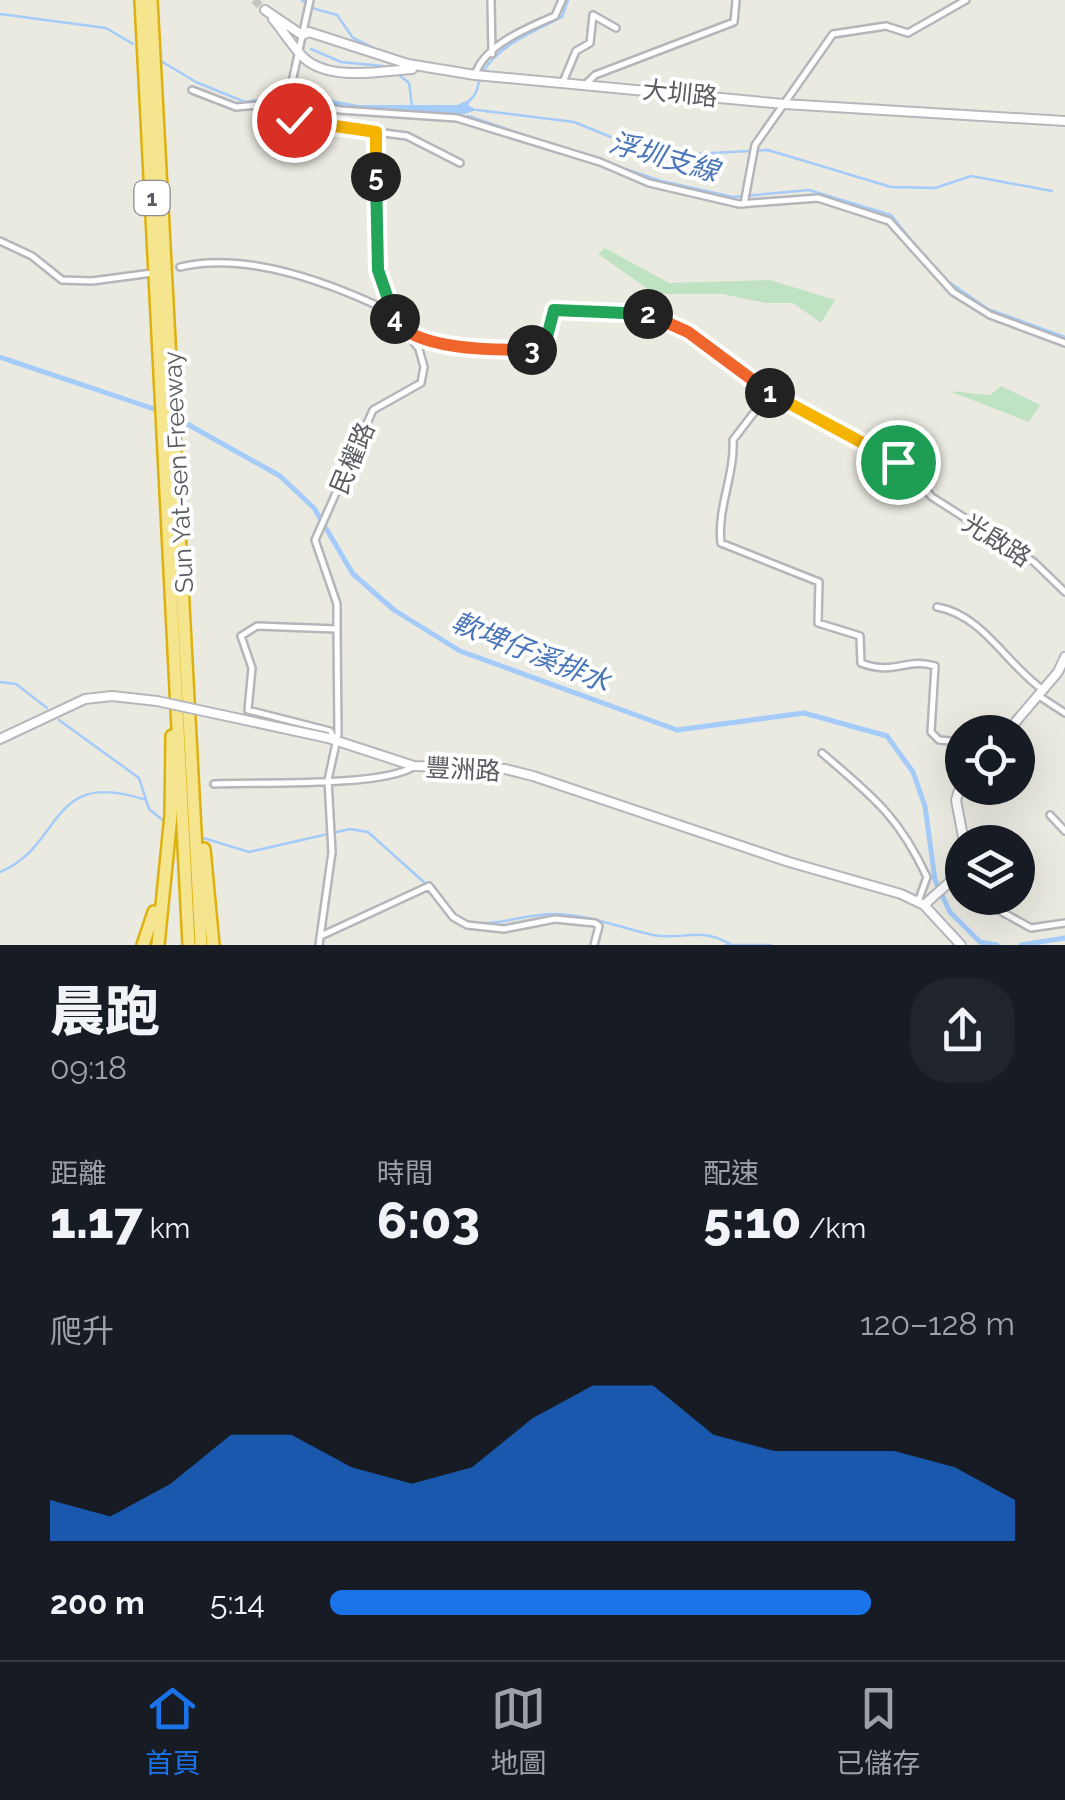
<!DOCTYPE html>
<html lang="zh-TW">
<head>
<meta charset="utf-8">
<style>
	body { margin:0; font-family:Raleway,"Noto Sans TC",sans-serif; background:#20242c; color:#f1f3f6; height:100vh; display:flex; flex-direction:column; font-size:38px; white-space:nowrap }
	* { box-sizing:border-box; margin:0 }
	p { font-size:32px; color:#9ea1a6 }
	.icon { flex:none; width:55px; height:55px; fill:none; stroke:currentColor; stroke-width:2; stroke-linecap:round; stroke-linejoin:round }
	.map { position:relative; height:945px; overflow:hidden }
	.sheet { display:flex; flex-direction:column; background:#171b24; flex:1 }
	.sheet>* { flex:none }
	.tools { position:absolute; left:945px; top:715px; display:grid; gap:20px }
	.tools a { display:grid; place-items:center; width:90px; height:90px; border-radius:50%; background:#171b24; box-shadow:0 10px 40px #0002; font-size:50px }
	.pin { position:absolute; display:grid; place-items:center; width:85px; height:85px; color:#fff; margin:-42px; border:5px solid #fff; border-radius:50%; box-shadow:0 2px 10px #0007 }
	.km { position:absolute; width:50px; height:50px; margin:-25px; border-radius:50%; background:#222; color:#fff; font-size:28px; line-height:50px; text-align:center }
	.round { display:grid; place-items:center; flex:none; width:105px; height:105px; border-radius:40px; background:#20242c }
	.headline { display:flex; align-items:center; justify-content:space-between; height:170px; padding:0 50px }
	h1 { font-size:55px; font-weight:800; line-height:75px }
	.stats { display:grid; grid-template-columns:repeat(3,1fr); gap:15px; height:170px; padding:10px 50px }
	.stats div { display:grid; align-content:center }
	.stats b { font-size:50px; font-weight:800 }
	.stats small { font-size:28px; font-weight:400 }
	.stats p { font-size:28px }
	.chart { height:280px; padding:20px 50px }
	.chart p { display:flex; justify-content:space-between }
	.chart svg { width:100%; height:180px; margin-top:10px; fill:#1a73e8; opacity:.7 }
	ul { padding:0 50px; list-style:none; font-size:32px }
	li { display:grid; grid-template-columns:160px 120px 1fr; align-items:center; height:75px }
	li i { height:25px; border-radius:12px; background:#1a73e8 }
	.tabs { display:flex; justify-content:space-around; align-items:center; height:140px; border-top:2px solid #363941; background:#171b24; font-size:28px; color:#9ea1a6 }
	.tabs a { display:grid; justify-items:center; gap:5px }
	.tabs .current { color:#1a73e8 }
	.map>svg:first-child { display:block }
</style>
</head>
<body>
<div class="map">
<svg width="1065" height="945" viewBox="0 0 1065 945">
	<rect width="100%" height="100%" fill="#ebeae1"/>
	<path fill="#bfe2c2" d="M605,248l64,35 101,-3 65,20 -14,23 -28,-20h-27l-44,-9h-67l-57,-40z
		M1001,386l39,19 -11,17 -80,-31 41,4z"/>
	<path fill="#a4cbf9" d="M293,93l66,12h98l14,-6 -3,6 9,5 -19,6 -117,-6 -45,-12z"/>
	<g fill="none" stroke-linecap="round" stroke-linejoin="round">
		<path stroke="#a4cbf9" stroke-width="2.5" d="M302,0l10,8 25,7 16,23 27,13
			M0,14l106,14 27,16
			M311,49l30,13 42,4
			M161,61l35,21 49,20 45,-7
			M399,75l10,8 3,23
			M469,101c11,-9 7,-17 14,-29 17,-28 52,-41 79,-55l6,-17
			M477,110l97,12 69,28 32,21 19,-17 74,-4 123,37 44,1 36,-12 81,15
			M468,116l193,65 72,16 76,-7 82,25 33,41
			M946,280l42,29 77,28
			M0,682l16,2 31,24
			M59,720l80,58 10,31 16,13
			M200,837l49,15 101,-23 18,3 58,52
			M0,872c65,-27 47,-105 146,-72
			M467,922c31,5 57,-8 86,-8 35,0 67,14 100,21 29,6 46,-9 77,9
			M726,945h45"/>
		<path stroke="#a4cbf9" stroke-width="5" d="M0,357l163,55
			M173,416l107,60 34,32 39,66 41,36 66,41 217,79 127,-17 83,23 26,36 12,34 10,74 15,32 30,30 17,3
			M1021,945l44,-7"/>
		<path stroke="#c6c6c1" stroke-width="8" stroke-dasharray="8 4" stroke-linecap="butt" d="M254,0l11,10"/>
		<defs>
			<path id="street" d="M310,0l-20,91 2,25 49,13 35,3 2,139 12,25 1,16 28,37 5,18 -3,16 -48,27 -58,130 22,64v25l1,105 -10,46 4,72 -13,93
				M491,0l1,54
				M475,75c9,-30 54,-48 80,-59l7,-16
				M563,82l13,-31 14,-8 3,-28 23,13
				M586,84l9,-9 139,-53 2,-22
				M192,90l44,17 66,-6 38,9 117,8 143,44 49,21 90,21 79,-6 71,23 64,71 37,23 75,28
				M376,132l31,4 53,27
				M744,204l11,-59 78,-111 53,-8 22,7 58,-33
				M0,241l32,15 30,24 30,1 60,-8
				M180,267c67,-16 149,15 211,45
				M414,338c29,5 109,24 131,6l9,-34 93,4 21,6 101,73 122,61 41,43 102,65 31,30
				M769,393l-36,47c2,35 -16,67 -12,103l98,39 -1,41 42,13 1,27c34,13 45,-6 74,3l-4,66 8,8 23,2
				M937,607c46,8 69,57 106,83
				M1039,696l26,17
				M334,738l-4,-7 -82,-21 4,-42 -11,-32 16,-10 80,3
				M822,753c50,43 76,62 105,124l-9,25
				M214,784c44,-2 166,3 199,-17
				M1050,815l15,16
				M977,898l54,30 34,-5
				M323,935l106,-49 24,31 14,8 37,4 51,-10 40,4 4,3 -5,19"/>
			<path id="secondary" d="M265,10l37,25 7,-3 99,32 67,11 309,29 281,17
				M273,19c10,12 20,28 30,38 25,25 79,14 109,12
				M1007,732l51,-60 7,-15
				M328,738l86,28 91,3 28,7 256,86 112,32 23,11 37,40
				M0,739l85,-40 27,-3 45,5
				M962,781l-6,19 8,42
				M924,905l38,-34"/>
			<path id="highway" d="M141,0l48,945
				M151,0l50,945
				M204,849l9,96
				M143,945l11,-33
				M158,945l13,-130 1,-79"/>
		</defs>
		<use href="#street" stroke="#b4b6bb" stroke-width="10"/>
		<use href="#secondary" stroke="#b5b7bd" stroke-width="12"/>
		<use href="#highway" stroke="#ddb110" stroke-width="16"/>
		<use href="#street" stroke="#fff" stroke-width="5"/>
		<use href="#secondary" stroke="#fff" stroke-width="8"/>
		<use href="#highway" stroke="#f5e58e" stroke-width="11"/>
		<defs>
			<path id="secondary-bridge" d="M157,701l171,37"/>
		</defs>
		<use href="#secondary-bridge" stroke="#b5b7bd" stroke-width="12" stroke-linecap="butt"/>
		<use href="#secondary-bridge" stroke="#fff" stroke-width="8"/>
	</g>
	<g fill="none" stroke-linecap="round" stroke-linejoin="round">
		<defs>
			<path id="split-1" d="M770,393l128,69"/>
			<path id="split-2" d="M648,314l40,18 82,61"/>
			<path id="split-3" d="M532,350l12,-2 10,-38 94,4"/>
			<path id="split-4" d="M395,319c19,32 102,31 137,31"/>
			<path id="split-5" d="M376,177l2,93 17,49"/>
			<path id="split-6" d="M294,120l82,12v45"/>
		</defs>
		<use href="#split-1" stroke="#fff" stroke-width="20"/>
		<use href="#split-2" stroke="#fff" stroke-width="20"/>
		<use href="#split-3" stroke="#fff" stroke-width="20"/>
		<use href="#split-4" stroke="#fff" stroke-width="20"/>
		<use href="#split-5" stroke="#fff" stroke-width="20"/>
		<use href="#split-6" stroke="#fff" stroke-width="20"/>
		<use href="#split-1" stroke="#f5b400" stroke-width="12"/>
		<use href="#split-2" stroke="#f0652b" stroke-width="12"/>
		<use href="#split-3" stroke="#22a559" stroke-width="12"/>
		<use href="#split-4" stroke="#f0652b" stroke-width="12"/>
		<use href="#split-5" stroke="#22a559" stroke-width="12"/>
		<use href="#split-6" stroke="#f5b400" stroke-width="12"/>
	</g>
	<g text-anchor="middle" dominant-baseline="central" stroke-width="8" stroke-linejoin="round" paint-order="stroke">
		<rect fill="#fff" stroke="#8b8d90" stroke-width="2.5" x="134.5" y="181" width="35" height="34" rx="8"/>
		<g font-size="22" font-weight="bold" fill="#595c61">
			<text x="152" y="198">1</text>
		</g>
		<g font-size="25" fill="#595c61" stroke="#fff">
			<text transform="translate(680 93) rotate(6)">大圳路</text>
			<text transform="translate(352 458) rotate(-67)">民權路</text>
			<text transform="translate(178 472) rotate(-93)">Sun Yat-sen Freeway</text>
			<text transform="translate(997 540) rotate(32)">光啟路</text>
			<text transform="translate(463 769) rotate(3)">豐洲路</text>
		</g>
		<g font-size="28" font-style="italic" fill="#4975b9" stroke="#fff">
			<text transform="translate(664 157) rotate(16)">浮圳支線</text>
			<text transform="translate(531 652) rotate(22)">軟埤仔溪排水</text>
		</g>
	</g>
</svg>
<div class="tools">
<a><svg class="icon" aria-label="locate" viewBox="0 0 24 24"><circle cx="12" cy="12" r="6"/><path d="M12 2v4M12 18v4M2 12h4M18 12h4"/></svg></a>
<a><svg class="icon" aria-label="layers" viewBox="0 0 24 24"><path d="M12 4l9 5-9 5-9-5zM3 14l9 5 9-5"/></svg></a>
</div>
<div class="pin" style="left:898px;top:462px;background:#1e9e55"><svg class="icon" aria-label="arrive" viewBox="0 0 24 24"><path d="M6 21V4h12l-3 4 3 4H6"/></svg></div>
<div class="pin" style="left:294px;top:120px;background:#d93025"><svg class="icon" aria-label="check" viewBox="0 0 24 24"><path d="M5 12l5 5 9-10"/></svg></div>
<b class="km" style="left:770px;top:393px">1</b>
<b class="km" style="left:648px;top:314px">2</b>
<b class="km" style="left:532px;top:350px">3</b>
<b class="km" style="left:395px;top:319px">4</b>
<b class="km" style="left:376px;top:177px">5</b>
</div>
<section class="sheet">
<div class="headline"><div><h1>晨跑</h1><p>09:18</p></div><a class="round"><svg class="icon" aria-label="share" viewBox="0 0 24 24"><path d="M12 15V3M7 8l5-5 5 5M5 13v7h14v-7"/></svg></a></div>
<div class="stats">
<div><p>距離</p><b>1.17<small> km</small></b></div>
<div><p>時間</p><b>6:03</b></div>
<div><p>配速</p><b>5:10<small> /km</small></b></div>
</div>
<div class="chart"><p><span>爬升</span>120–128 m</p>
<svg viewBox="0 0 160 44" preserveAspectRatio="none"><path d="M0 44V34L10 38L20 30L30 18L40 18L50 26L60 30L70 26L80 14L90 6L100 6L110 18L120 22L130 22L140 22L150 26L160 34V44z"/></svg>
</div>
<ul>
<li><b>200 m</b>5:14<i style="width:79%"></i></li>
</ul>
</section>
<nav class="tabs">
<a class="current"><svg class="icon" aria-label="home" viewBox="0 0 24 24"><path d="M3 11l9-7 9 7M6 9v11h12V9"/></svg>首頁</a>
<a><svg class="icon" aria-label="map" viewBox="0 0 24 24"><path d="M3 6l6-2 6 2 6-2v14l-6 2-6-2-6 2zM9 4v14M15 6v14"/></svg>地圖</a>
<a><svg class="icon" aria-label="saved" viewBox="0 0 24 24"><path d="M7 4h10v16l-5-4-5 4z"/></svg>已儲存</a>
</nav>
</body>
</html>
